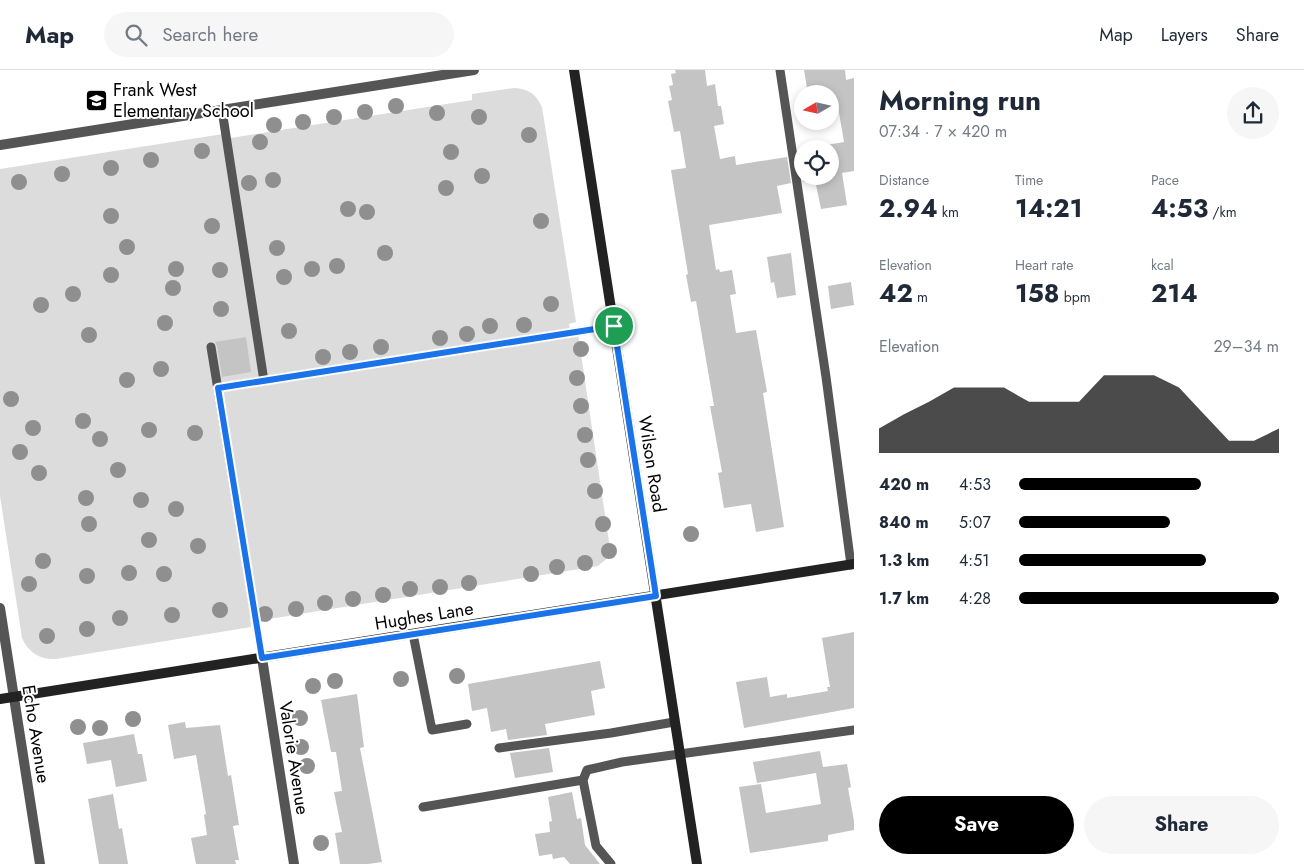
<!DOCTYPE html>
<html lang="en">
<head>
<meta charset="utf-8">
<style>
	body { margin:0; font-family:Jost,sans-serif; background:#f6f6f7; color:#1f2937; height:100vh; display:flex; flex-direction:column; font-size:19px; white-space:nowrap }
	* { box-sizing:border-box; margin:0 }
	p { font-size:16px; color:#747a83 }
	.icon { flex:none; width:28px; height:28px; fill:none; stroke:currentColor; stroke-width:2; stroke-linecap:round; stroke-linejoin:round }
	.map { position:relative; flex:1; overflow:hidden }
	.side { display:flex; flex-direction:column; background:#fff; width:450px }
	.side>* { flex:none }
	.needle { width:32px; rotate:261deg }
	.tools { position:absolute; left:794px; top:15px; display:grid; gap:10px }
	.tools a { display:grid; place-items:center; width:45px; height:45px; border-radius:50%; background:#fff; box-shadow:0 2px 8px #0003; font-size:25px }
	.pin { position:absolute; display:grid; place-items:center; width:42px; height:42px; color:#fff; margin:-21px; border:2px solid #fff; border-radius:50%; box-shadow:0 1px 5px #0007 }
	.round { display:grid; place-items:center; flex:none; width:52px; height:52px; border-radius:26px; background:#f6f6f7 }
	.head { display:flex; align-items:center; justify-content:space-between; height:85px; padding:0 25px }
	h1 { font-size:28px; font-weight:700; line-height:38px }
	.figures { display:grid; grid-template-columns:repeat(3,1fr); gap:8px; height:85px; padding:5px 25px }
	.figures div { display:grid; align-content:center }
	.figures b { font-size:25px; font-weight:700 }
	.figures small { font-size:14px; font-weight:400 }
	.figures p { font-size:14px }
	.chart { height:140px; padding:10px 25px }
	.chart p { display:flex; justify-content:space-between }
	.chart svg { width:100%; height:90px; margin-top:5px; fill:#000; opacity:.7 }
	.action { display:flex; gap:10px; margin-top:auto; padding:10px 25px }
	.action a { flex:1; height:58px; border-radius:30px; background:#000; color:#fff; font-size:20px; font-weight:700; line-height:58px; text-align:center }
	.action a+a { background:#f6f6f7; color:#1f2937 }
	ul { padding:0 25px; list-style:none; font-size:16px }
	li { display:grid; grid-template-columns:80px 60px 1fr; align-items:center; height:38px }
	li i { height:12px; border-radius:6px; background:#000 }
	header { display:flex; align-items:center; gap:30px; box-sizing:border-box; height:70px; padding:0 25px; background:#fff; border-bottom:1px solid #e0e1e3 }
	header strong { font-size:24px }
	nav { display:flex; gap:28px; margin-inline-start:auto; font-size:18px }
	.search { width:350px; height:45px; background:#f6f6f7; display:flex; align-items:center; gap:12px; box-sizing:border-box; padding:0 18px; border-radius:28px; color:#747a83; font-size:19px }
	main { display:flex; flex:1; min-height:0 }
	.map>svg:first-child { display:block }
</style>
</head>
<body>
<header>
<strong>Map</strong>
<div class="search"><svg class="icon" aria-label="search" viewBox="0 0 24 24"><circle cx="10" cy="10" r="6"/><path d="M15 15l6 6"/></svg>Search here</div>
<nav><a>Map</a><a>Layers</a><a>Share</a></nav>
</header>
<main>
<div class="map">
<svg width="854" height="794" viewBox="0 0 854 794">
	<rect width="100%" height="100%" fill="#fff"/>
	<path fill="#dcdcdc" d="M514,18c15,1 22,6 28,19l34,215 -7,2 2,10h7l33,221 -13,11 -335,54 -2,-6 -11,2 1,11 -195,32c-16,1 -28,-7 -34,-21l-22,-142v-327l223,-35 1,5 248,-39v-6z"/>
	<path fill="#c4c4c4" d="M675,0h30l2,16 8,-2 3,22h3l3,18 -10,2 6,33 15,-3 1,9 51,-8 4,26 -14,3 5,27 -73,12 7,45 3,-1 1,3 12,-2 4,24 -6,1 6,38 20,-3 11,62 -4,1 21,134 -28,5 -5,-28 -27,4 -6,-35 4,-1 -12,-66h4l-18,-105 -5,1 -5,-27 2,-1 -17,-104 15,-2 -6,-37 -6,1 -6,-31 4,-1 -3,-14 4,-1 -2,-11 5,-1z
		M804,0h41l1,10 8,-2v93l-12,2 5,32 -26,4 -6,-29 -12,2 -4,-27 3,-1v22h28v-27l-22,-1 36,-6 -6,-35 -8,1v-14h-22z
		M791,183l5,42 -19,3 -3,-16 -3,1 -4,-26z
		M851,212l3,23 -23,4 -3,-23z
		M246,267l5,35 -29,5 -5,-31 -2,-4z
		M854,562v76l-110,20 -8,-46 31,-5 3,20 17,-3v4l41,-7 -1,-4h3l-8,-49z
		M600,591l5,27 -14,3 4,24 -50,9 2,11 -39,5 -2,-11 -15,3 -4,-24 -15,3 -4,-27z
		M357,624l7,53 -4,1 22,114 -14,2h-28l-5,-31 7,-1 -8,-40 8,-1 -6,-39h-5l-10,-52z
		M185,652l1,6 34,-3 8,51 3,-1 8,50 -6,1 6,34h-4l1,4h-40l-5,-26 16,-3 -3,-20 2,-1 -10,-59 -22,4 -6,-34z
		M134,664l4,20h4l5,27 -31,6 -5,-27 -24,4 -4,-21z
		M549,678l4,24 -38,6 -5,-25z
		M820,681l3,16 24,-3 4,23 -3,1 6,33v9l-26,5v6l-78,12 -11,-66 22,-3 5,29 55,-9 -5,-31 -59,10 -4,-21z
		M572,722l5,27 4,-1 4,27 15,19h-30l-6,-7 -11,2 -1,-5 -13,2 -4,-22 15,-2 -1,-10 3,-1 -4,-24z
		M113,724l6,35 3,-1 6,36h-29l-11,-65z"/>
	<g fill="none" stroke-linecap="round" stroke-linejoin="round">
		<path stroke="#555" stroke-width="9" d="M780,0l46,307 25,188
			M222,40l42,271
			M211,277l51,311
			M218,318l396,-62
			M413,564l19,96 35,-6
			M499,678l112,-15 63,-11
			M583,710l13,66 15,18
			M423,737l160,-27 4,-10 35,-8 232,-32"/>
		<path stroke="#555" stroke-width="10" d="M0,75l474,-75
			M0,538l40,256
			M262,588l32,206"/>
		<path stroke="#222" stroke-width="10" d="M574,0l123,794
			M0,629l854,-135"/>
	</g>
	<g fill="#8f8f8f">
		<circle cx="396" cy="36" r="8"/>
		<circle cx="365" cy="42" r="8"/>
		<circle cx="437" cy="43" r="8"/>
		<circle cx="334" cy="47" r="8"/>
		<circle cx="479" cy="47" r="8"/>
		<circle cx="303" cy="52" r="8"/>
		<circle cx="274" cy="55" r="8"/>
		<circle cx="529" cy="65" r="8"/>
		<circle cx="260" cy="72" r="8"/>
		<circle cx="202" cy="81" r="8"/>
		<circle cx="451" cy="82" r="8"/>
		<circle cx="151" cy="90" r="8"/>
		<circle cx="111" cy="98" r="8"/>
		<circle cx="62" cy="104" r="8"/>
		<circle cx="482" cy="106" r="8"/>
		<circle cx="273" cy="110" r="8"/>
		<circle cx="19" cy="112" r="8"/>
		<circle cx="249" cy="113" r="8"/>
		<circle cx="446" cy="118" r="8"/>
		<circle cx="348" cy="139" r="8"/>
		<circle cx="367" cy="142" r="8"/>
		<circle cx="111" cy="146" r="8"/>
		<circle cx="541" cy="151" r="8"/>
		<circle cx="212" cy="156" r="8"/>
		<circle cx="127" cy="177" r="8"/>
		<circle cx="277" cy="178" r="8"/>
		<circle cx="385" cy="183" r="8"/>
		<circle cx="337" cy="196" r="8"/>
		<circle cx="176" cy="199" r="8"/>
		<circle cx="312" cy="199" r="8"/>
		<circle cx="220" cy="200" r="8"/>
		<circle cx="111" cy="205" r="8"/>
		<circle cx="284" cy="207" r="8"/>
		<circle cx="173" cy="218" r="8"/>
		<circle cx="73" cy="224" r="8"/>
		<circle cx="551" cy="234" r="8"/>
		<circle cx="41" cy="235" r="8"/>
		<circle cx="221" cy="239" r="8"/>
		<circle cx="165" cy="253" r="8"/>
		<circle cx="524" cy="255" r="8"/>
		<circle cx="490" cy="256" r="8"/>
		<circle cx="289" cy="261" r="8"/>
		<circle cx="467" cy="264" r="8"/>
		<circle cx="89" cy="265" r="8"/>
		<circle cx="440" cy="268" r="8"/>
		<circle cx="381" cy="277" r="8"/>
		<circle cx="581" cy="279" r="8"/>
		<circle cx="350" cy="282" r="8"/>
		<circle cx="323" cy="287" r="8"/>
		<circle cx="161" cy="299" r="8"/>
		<circle cx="577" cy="308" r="8"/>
		<circle cx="127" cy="310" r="8"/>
		<circle cx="11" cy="329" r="8"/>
		<circle cx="581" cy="336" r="8"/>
		<circle cx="83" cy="351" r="8"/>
		<circle cx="33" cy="358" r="8"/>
		<circle cx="149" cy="360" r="8"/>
		<circle cx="195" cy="363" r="8"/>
		<circle cx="585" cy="365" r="8"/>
		<circle cx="100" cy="369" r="8"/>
		<circle cx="20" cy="382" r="8"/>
		<circle cx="588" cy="390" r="8"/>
		<circle cx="118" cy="400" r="8"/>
		<circle cx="39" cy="403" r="8"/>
		<circle cx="595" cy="421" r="8"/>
		<circle cx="86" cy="428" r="8"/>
		<circle cx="141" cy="430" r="8"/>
		<circle cx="176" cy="439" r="8"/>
		<circle cx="89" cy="454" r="8"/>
		<circle cx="603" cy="454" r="8"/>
		<circle cx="691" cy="464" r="8"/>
		<circle cx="149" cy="470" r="8"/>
		<circle cx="198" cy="476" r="8"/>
		<circle cx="609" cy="481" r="8"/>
		<circle cx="43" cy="491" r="8"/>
		<circle cx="585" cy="493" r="8"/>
		<circle cx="557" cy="497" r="8"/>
		<circle cx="129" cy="503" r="8"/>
		<circle cx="164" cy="504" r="8"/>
		<circle cx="531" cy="504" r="8"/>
		<circle cx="87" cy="506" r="8"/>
		<circle cx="469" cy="513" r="8"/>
		<circle cx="29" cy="514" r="8"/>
		<circle cx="440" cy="517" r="8"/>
		<circle cx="410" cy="519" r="8"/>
		<circle cx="383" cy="525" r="8"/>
		<circle cx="353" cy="529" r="8"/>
		<circle cx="325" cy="533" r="8"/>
		<circle cx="296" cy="539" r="8"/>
		<circle cx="220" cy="540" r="8"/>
		<circle cx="265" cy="544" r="8"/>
		<circle cx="172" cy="545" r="8"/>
		<circle cx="120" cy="548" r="8"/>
		<circle cx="87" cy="559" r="8"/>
		<circle cx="47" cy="566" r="8"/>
		<circle cx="457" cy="606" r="8"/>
		<circle cx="401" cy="609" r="8"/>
		<circle cx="335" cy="611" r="8"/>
		<circle cx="313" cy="616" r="8"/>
		<circle cx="300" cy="648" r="8"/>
		<circle cx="133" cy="649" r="8"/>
		<circle cx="78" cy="657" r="8"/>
		<circle cx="100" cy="658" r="8"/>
		<circle cx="301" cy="677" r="8"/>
		<circle cx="307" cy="696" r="8"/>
		<circle cx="321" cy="773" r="8"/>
	</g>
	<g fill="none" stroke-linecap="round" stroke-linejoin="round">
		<defs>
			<path id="route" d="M614,256l42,270 -394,62 -44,-270z"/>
		</defs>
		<use href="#route" stroke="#fff" stroke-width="10"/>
		<use href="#route" stroke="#1a73e8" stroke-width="6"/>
	</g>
	<defs>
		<symbol id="school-square" viewBox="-11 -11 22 22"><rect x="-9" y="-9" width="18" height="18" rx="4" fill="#000" stroke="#fff"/><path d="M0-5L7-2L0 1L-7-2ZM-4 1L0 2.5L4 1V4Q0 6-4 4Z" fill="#fff"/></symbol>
	</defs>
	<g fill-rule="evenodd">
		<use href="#school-square" x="84" y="18" width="25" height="25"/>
	</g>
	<g text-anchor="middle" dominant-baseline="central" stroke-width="4" stroke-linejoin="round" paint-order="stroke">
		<g font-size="18" fill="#000" stroke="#fff" text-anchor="start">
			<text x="113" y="20">Frank West<tspan x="113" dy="21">Elementary School</tspan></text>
		</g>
		<g font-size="18" fill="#000" stroke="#fff">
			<text transform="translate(652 394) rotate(81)">Wilson Road</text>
			<text transform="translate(424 546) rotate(-9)">Hughes Lane</text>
			<text transform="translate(36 664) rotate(81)">Echo Avenue</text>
			<text transform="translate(294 688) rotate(81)">Valorie Avenue</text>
		</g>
	</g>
</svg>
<div class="tools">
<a><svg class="needle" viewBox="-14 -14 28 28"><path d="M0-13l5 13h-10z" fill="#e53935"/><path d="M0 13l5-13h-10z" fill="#747a83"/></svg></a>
<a><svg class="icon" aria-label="locate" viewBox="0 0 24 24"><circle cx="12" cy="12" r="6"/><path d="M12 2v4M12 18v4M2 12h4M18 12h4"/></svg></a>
</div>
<div class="pin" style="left:614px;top:256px;background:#1e9e55"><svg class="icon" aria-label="arrive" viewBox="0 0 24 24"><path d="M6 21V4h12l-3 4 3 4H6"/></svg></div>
</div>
<section class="side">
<div class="head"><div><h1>Morning run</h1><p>07:34 · 7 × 420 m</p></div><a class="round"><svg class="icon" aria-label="share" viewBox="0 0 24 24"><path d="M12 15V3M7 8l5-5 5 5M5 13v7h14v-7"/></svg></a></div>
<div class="figures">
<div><p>Distance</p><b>2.94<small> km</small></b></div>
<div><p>Time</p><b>14:21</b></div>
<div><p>Pace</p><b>4:53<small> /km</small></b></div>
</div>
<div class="figures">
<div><p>Elevation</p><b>42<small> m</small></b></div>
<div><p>Heart rate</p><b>158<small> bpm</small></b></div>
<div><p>kcal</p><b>214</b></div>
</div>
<div class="chart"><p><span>Elevation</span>29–34 m</p>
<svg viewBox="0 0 160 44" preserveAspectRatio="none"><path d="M0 44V32L10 25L20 19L30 12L40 12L50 12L60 19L70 19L80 19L90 6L100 6L110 6L120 12L130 25L140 38L150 38L160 32V44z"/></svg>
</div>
<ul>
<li><b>420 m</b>4:53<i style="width:70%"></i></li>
<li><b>840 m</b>5:07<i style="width:58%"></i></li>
<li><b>1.3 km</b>4:51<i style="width:72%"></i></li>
<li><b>1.7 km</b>4:28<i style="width:100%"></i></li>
</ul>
<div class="action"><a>Save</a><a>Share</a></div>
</section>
</main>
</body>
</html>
